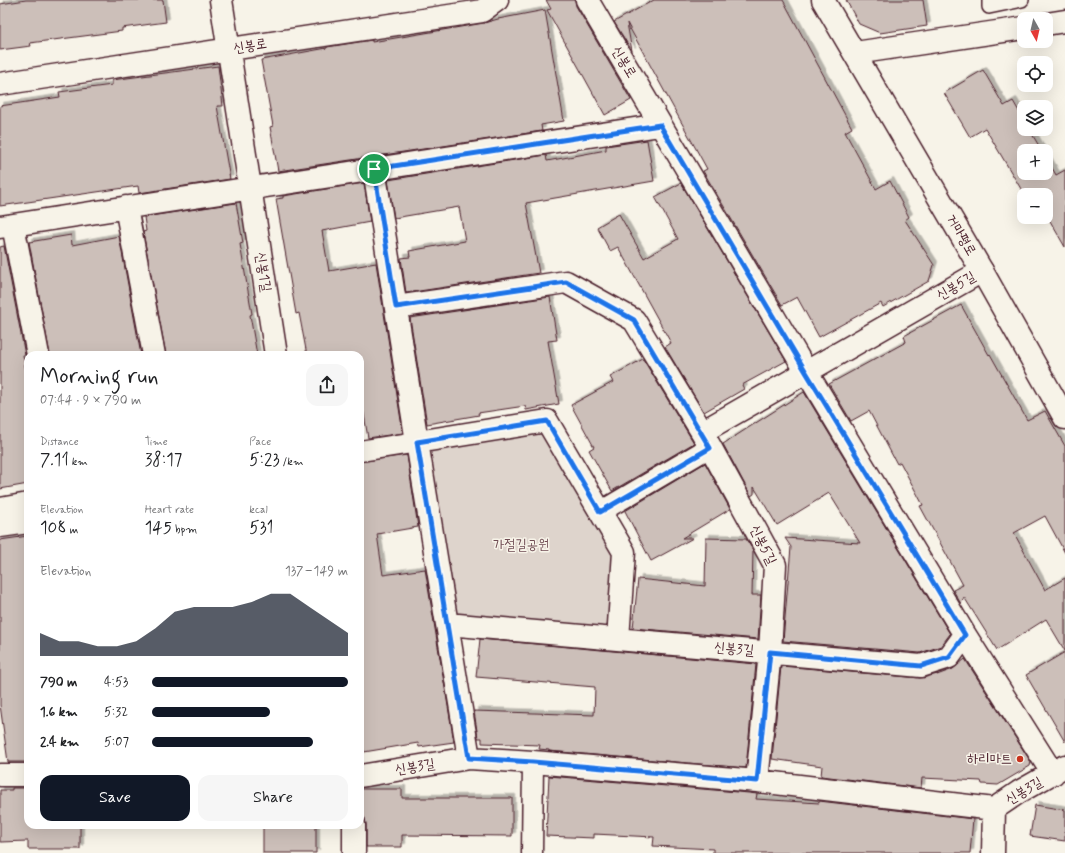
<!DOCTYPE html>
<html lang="en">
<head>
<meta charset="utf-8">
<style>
	body { margin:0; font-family:Mynerve,"Poor Story",sans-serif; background:#f6f6f6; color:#202124; height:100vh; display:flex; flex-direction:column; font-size:15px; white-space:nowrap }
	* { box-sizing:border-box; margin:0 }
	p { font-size:13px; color:#757577 }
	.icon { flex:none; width:22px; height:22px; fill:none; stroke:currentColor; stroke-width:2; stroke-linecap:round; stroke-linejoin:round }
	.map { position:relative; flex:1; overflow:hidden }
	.panel { position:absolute; left:24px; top:351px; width:340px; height:478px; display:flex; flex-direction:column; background:#fff; border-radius:12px; box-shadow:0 4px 16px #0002 }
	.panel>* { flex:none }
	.needle { width:26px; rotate:172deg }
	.buttons { position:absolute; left:1017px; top:12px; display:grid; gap:8px }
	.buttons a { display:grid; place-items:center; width:36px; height:36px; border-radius:8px; background:#fff; box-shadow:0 4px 16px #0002; font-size:20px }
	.pin { position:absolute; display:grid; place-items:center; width:34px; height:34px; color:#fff; margin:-17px; border:2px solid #fff; border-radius:50%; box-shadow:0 1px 4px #0007 }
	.round { display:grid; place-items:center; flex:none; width:42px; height:42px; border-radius:12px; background:#f6f6f6 }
	.summary { display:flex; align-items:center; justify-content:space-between; height:68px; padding:0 16px }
	h1 { font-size:22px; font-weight:600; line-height:30px }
	.figures { display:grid; grid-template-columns:repeat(3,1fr); gap:6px; height:68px; padding:4px 16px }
	.figures div { display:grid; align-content:center }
	.figures b { font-size:17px; font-weight:600 }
	.figures small { font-size:11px; font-weight:400 }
	.figures p { font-size:11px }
	.chart { height:112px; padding:8px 16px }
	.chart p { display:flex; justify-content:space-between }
	.chart svg { width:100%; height:72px; margin-top:4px; fill:#111827; opacity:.7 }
	.button { display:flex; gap:8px; margin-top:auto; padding:8px 16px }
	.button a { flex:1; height:46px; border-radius:12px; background:#111827; color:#fff; font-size:16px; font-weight:600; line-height:46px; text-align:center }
	.button a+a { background:#f6f6f6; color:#202124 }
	ul { padding:0 16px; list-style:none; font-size:13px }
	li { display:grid; grid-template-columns:64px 48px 1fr; align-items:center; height:30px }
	li i { height:10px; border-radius:5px; background:#111827 }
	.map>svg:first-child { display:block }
</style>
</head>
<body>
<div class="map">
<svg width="1065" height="853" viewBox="0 0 1065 853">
	<defs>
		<filter id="shadow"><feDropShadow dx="3.5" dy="-3.5" stdDeviation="0" flood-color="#0004"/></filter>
	</defs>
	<rect width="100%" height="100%" fill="#f7f3e8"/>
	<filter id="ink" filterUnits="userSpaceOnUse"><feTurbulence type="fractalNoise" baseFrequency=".025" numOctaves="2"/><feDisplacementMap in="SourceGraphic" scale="8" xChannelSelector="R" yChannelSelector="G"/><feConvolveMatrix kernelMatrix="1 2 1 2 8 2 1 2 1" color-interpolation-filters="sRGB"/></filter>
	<g filter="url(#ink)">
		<path fill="#ded4cc" stroke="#947a7c" d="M547,421l77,131 -6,87 -171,-15 -30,-182z"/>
		<path fill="#ccbfb9" stroke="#4a1f2b" filter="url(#shadow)" d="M26,0h137l3,22 -44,6v3l-92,12 1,3 -31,4v-46z
			M546,0h29l1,6 55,94 -26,15 -58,-105 4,-1z
			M654,0h129l69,128 -7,4 31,57 14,-8 19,36 -4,3 29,45 -5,16 -46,26 -2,-4 -62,34 -22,-40 -15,8 -79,-134 4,-2 -80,-146 5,28 -18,-29z
			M846,0h77l4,26 -47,7 -21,-9z
			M545,10l19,111 -23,4 1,6 -264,40 -8,-44 3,-1 -12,-66 66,-12v-1l45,-7v2l112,-19 14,-4z
			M218,66l5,40h-6l13,73 -91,14 -1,-7 -138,20v-100l60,-9 -1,-5 53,-7v-5z
			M983,70l21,36 9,-5 11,19v9h5l13,22h-18v22h22v-16l10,18 9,-5v77l-19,-33v-19h-25l3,-1 -39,-66 -15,9 -26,-44z
			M647,140l7,41 -128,22 13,70 -133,20 -5,-35 9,-1 -1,-6 56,-10 -6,-34 -65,11 -6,-38 158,-25 1,6 59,-11v-4z
			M364,183l6,39 -48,9 7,40 47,-8 27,170 -35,5 -8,-47v-36h-53l-8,-42 -3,1 -20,-115 7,-1v-2z
			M681,183l105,178 -44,24 2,4 -40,23 -39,-65 6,-4 -53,-96 -8,4 -13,-24 22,-13 25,44 34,-19 -23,-42z
			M236,203l7,40 -3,1 12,70 -2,1 7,40h-91l-23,-123 3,-1 -2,-14z
			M71,235l1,10 47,-9 22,119h-91l-21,-113z
			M4,246l21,109h-2l5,28v101l-28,5v-242z
			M550,297l7,43 -9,1 11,63 -33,6 -1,-4 -47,7 1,2 -52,9 -17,-106z
			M961,305l28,50 1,-1 37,66 18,-9 20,35v107l-20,-37 -31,17 31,57 20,-12v73l-19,-32 -49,31 -33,-53 -3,7 -8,-14 10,-5 -43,-79 3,-1 -23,-43 -3,2 -28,-53 -18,10 -22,-37 77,-42 -2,-6z
			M643,359l51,84 -82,48 -23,-41 5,-3 -23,-42 42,-23 -3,-5z
			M804,392l146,242 -9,12 -21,7 -137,-12 8,-94 -6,-9 75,5 -31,-50 -52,32 -23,-38v7l-3,2 -28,-52z
			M407,455l11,72 -41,7 6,41 42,-6 29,173 -35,5 -1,-4 -54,9 -4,-26v-264z
			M705,463l25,46 -48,29h11l-42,23 -26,-50z
			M28,536v226h-20l-8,-57v-165z
			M706,538l40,1 7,11 -1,45h9l-3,44 -125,-11 5,-49 67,7z
			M480,639l276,25 -10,104 -197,-17v-1l-10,-1 1,-4 -58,-2v-5h-4l-4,-27 120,4 1,-28 -119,-10z
			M1065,652v90l-39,-67z
			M965,659l66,103 -1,4 -32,19 -16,-1 -1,-3 -59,-3 -1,10 -100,-12 1,-10 -50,-7 9,-93 139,12 18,-4 -1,1 16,-6z
			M549,776l200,17 8,1 -1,5 63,4v-2l154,18 -3,34h-257v-4l-60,-3 1,-9 -60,-3v4l-48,-2z
			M12,788h16v37h52v24h-52v-8l-28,1v-52h12z
			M360,789h42v9h110v38l-110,-1v12h-36v-22l-1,-7 -5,-4z
			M1035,805l30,5v31l-35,-5z
			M263,825h53v28h-53z"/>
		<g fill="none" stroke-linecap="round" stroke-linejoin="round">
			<defs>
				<path id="service" d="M989,0v7l33,-7"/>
				<path id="pedestrian" d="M360,451l57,-9
					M0,508l28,-5
					M600,512l110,-65
					M532,853l1,-91"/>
				<path id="minor" d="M221,0l55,355
					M587,0l219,371 159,264 88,139
					M1046,24l19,-3
					M855,53l169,-25
					M0,84l482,-73 15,-11
					M374,169l43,273 52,316
					M126,207l28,148
					M13,225l25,130
					M0,227l660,-102
					M396,307l170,-25 68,38 68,112 73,133 -5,87 -13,129
					M702,432l280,-161
					M417,442l130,-21 77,131 -6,87
					M0,526l28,-4
					M447,624l474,42 28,-9 16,-22
					M0,775h28
					M360,776l109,-18 64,4 224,19 237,28 25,-17 46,-26
					M354,825v28
					M993,853l1,-44"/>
				<path id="secondary" d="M823,0l159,271 83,147"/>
			</defs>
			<use href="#service" stroke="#4a1f2b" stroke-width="16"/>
			<use href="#pedestrian" stroke="#4a1f2b" stroke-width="23"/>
			<use href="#minor" stroke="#4a1f2b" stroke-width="25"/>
			<use href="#secondary" stroke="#4a1f2b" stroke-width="25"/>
			<use href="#service" stroke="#f7f3e8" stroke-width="13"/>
			<use href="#pedestrian" stroke="#f7f3e8" stroke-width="20"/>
			<use href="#minor" stroke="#f7f3e8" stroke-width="22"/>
			<use href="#secondary" stroke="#f7f3e8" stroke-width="22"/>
		</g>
	</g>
	<g fill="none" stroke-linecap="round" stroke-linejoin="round" filter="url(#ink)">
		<defs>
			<path id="route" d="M660,125l146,247 159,263 -16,22 -28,9 -151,-14 -13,129 -224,-19 -64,-4 -52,-316 130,-21 53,91 110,-64 -76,-128 -68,-38 -170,25 -22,-138z"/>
		</defs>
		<use href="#route" stroke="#fff" stroke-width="8"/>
		<use href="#route" stroke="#1a73e8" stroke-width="5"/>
	</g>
	<circle fill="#c8321e" stroke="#f7f3e8" stroke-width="1.5" cx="1020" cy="759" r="4"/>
	<g text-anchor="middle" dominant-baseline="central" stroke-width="3" stroke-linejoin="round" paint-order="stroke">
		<g font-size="14" fill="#4a1f2b" stroke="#f7f3e8">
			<text transform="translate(250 46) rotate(-9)">신봉로</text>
			<text transform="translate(624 62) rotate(59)">신봉로</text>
			<text transform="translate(961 235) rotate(60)">거마평로</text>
			<text transform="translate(263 272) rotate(81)">신봉1길</text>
			<text transform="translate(956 286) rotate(-30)">신봉5길</text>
			<text transform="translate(763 545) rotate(64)">신봉5길</text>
			<text transform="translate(734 649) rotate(5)">신봉3길</text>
			<text transform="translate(415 767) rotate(-9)">신봉3길</text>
			<text transform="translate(1024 791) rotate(-30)">신봉3길</text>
		</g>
		<g font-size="14" fill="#6f4c53" stroke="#f7f3e8">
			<text x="521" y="545">가절길공원</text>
		</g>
		<g font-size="14" fill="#4a1f2b" stroke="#f7f3e8" text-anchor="end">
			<text x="1012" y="759">하리마트</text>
		</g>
	</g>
</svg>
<div class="buttons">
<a><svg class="needle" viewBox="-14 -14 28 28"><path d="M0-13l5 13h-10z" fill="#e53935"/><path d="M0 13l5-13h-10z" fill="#757577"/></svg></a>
<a><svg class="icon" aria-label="locate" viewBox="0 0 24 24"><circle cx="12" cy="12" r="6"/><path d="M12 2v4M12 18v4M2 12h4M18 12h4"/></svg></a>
<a><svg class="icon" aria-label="layers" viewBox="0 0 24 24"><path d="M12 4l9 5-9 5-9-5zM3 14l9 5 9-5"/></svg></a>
<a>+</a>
<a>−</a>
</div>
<div class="pin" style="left:374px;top:169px;background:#1e9e55"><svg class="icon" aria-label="arrive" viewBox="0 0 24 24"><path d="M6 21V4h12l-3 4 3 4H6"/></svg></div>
<section class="panel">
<div class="summary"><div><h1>Morning run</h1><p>07:44 · 9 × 790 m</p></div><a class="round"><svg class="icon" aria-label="share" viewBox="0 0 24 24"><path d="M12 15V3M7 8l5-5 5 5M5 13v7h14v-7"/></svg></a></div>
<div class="figures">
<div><p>Distance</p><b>7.11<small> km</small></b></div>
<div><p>Time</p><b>38:17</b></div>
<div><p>Pace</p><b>5:23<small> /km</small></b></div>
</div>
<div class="figures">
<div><p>Elevation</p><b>108<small> m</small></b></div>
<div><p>Heart rate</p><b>145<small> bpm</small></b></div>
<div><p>kcal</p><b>531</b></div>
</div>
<div class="chart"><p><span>Elevation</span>137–149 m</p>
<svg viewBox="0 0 160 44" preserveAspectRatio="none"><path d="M0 44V30L10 35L20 35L30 38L40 38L50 35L60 27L70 17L80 14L90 14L100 14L110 11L120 6L130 6L140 14L150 22L160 30V44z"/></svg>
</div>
<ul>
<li><b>790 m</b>4:53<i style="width:100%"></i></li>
<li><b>1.6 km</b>5:32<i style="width:60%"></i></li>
<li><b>2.4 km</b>5:07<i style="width:82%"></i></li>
</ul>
<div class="button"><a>Save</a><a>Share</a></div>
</section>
</div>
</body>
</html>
